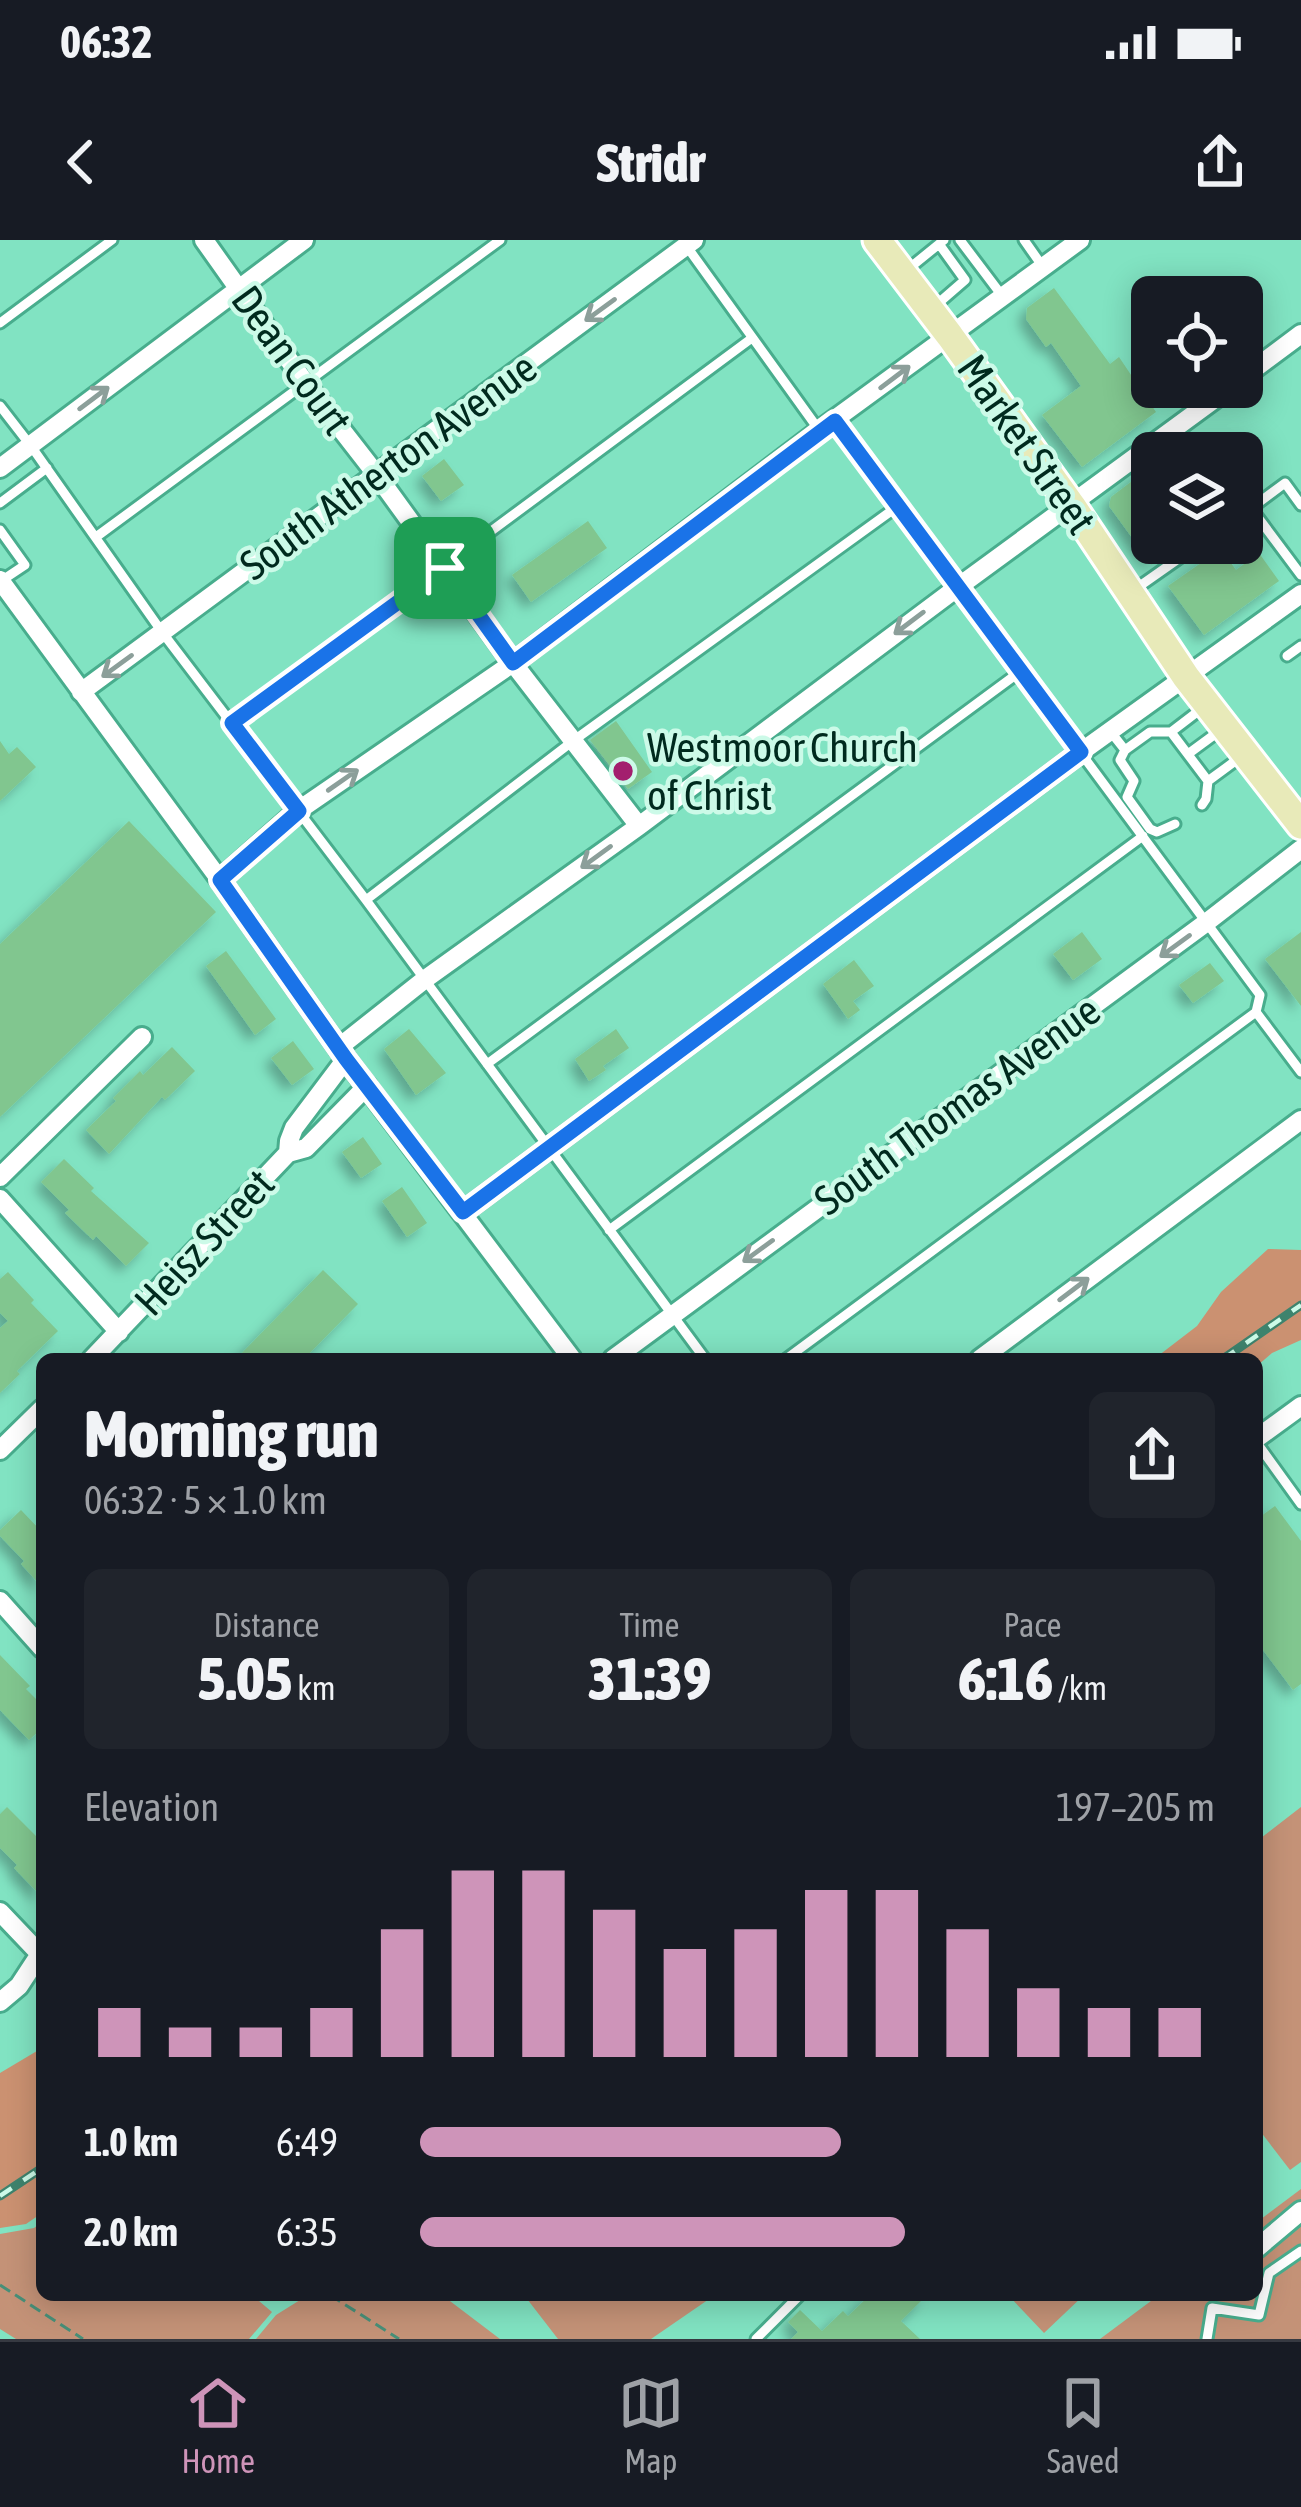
<!DOCTYPE html>
<html lang="en">
<head>
<meta charset="utf-8">
<style>
	body { margin:0; font-family:"Asap Condensed",sans-serif; background:#20242c; color:#f1f3f6; height:100vh; display:flex; flex-direction:column; font-size:45px; white-space:nowrap }
	* { box-sizing:border-box; margin:0 }
	p { font-size:39px; color:#9ea1a6 }
	.icon { flex:none; width:66px; height:66px; fill:none; stroke:currentColor; stroke-width:2; stroke-linecap:round; stroke-linejoin:round }
	.map { position:relative; flex:1; overflow:hidden }
	.details { position:absolute; left:36px; top:1113px; width:1227px; height:948px; display:flex; flex-direction:column; background:#171b24; border-radius:18px; box-shadow:0 6px 30px #0003 }
	.details>* { flex:none }
	.tools { position:absolute; left:1131px; top:36px; display:grid; gap:24px }
	.tools a { display:grid; place-items:center; width:132px; height:132px; border-radius:18px; background:#171b24; box-shadow:0 6px 30px #0003; font-size:60px }
	.pin { position:absolute; display:grid; place-items:center; width:102px; height:102px; color:#fff; margin:-51px; border-radius:24px; box-shadow:0 6px 18px #0006 }
	.round { display:grid; place-items:center; flex:none; width:126px; height:126px; border-radius:18px; background:#20242c }
	.headline { display:flex; align-items:center; justify-content:space-between; height:204px; padding:0 48px }
	h1 { font-size:66px; font-weight:800; line-height:90px }
	.stats { display:grid; grid-template-columns:repeat(3,1fr); gap:18px; height:204px; padding:12px 48px }
	.stats div { display:grid; align-content:center; border-radius:18px; background:#20242c; text-align:center }
	.stats b { font-size:60px; font-weight:800 }
	.stats small { font-size:33px; font-weight:400 }
	.stats p { font-size:33px }
	.chart { height:336px; padding:24px 48px }
	.chart p { display:flex; justify-content:space-between }
	.chart svg { width:100%; height:216px; margin-top:12px; stroke:#ce94b9; stroke-width:6 }
	ul { padding:0 48px; list-style:none; font-size:39px }
	li { display:grid; grid-template-columns:192px 144px 1fr; align-items:center; height:90px }
	li i { height:30px; border-radius:15px; background:#ce94b9 }
	.status { display:flex; justify-content:space-between; align-items:center; height:84px; padding:0 60px; background:#171b24; direction:ltr }
	.status svg { height:33px; fill:currentColor }
	header { display:flex; justify-content:space-between; align-items:center; height:156px; padding:0 48px; background:#171b24; font-size:54px; font-weight:800 }
	.tabs { display:flex; justify-content:space-around; align-items:center; height:168px; border-top:3px solid #363941; background:#171b24; font-size:33px; color:#9ea1a6 }
	.tabs a { display:grid; justify-items:center; gap:6px }
	.tabs .selected { color:#ce94b9 }
	.map>svg:first-child { display:block }
</style>
</head>
<body>
<div class="status"><b>06:32</b><svg viewBox="0 0 49 12"><path d="M0 12V9h3v3zM5 12V6h3v6zM10 12V3h3v9zM15 12V0h3v12zM26 1h20v11H26zM47 4h2v5h-2z"/></svg></div>
<header><svg class="icon" aria-label="back" viewBox="0 0 24 24"><path d="M15 5l-7 7 7 7"/></svg>Stridr<svg class="icon" aria-label="share" viewBox="0 0 24 24"><path d="M12 15V3M7 8l5-5 5 5M5 13v7h14v-7"/></svg></header>
<div class="map">
<svg width="1301" height="2099" viewBox="0 0 1301 2099">
	<defs>
		<filter id="shadow"><feDropShadow dx="-7" dy="7" stdDeviation="6" flood-color="#0004"/></filter>
	</defs>
	<rect width="100%" height="100%" fill="#81e3c2"/>
	<path fill="#c49277" d="M1301,1567v355l-11,8 -33,-43v-286z
		M1301,1949v150h-201l59,-44h98v-73z
		M42,1982v73h210l20,17 -23,27h-233l-16,-10v-95l34,-6z
		M308,2055h134l58,44h-244l20,-24z
		M524,2055h191l-64,44h-93z
		M1008,2055h76l-40,38z"/>
	<path fill="#cb9171" d="M1268,1009l33,1v90l-29,13 -15,13v-7h-103l43,-33 24,-34z
		M42,1808v165l-16,11 -26,4v-155z"/>
	<path fill="#81c68f" filter="url(#shadow)" d="M1054,48l56,76 9,-7 37,55 -74,55 -40,-52 39,-29 -30,-43 -5,4 -20,-28 1,-11z
		M444,219l20,26 -23,16 -19,-25z
		M1152,226v99l-43,-59 2,-9z
		M588,281l19,27 -76,54 -19,-27z
		M1221,309l15,21 23,-17 20,28 -75,54 -36,-49z
		M616,481l36,51 -24,17 -38,-49z
		M0,501l9,13 8,-7 19,20 -36,34z
		M129,581l87,91 -216,205v-173z
		M1082,692l20,27 -29,21 -20,-26z
		M1301,692v74l-36,-47z
		M226,711l50,68 -21,16 -49,-69z
		M854,720l20,26 -21,15 7,9 -12,9 -25,-35z
		M1210,723l14,18 -31,22 -14,-18z
		M409,789l37,44 -30,22 -32,-46z
		M616,789l13,19 -26,18 3,4 -17,11 -14,-22z
		M293,801l21,28 -22,16 -21,-27z
		M172,807l23,24 -30,29 -3,-3 -53,57 -23,-24 30,-29 -3,-3 27,-27 3,4z
		M363,897l19,27 -21,14 -19,-26z
		M64,919l30,29 -3,3 58,52 -23,23 -30,-30 -3,4 -28,-27 4,-3 -28,-28z
		M402,947l25,36 -20,14 -25,-36z
		M323,1030l35,34 -54,55h-68z
		M8,1032l26,28 -3,3 27,28 -41,40 3,3 -20,19v-65l8,-7 -8,-8v-34z
		M1275,1266l26,35v143l-8,6 -36,-48v-123z
		M21,1270l21,22v55l-21,-23 3,-3 -24,-25v-6z
		M0,1415l30,31 -4,3 16,16v23l-13,12 -29,-30z
		M7,1567l35,35v55l-28,-29 3,-3 -17,-17v-34z
		M870,2055h57l-26,26 19,18h-129l7,-7 -10,-10 12,-12 22,21 21,-20 5,5z"/>
	<g fill="none" stroke-linecap="round" stroke-linejoin="round">
		<defs>
			<path id="lane" d="M960,0l43,57
				M1024,0l19,27
				M685,4l134,186
				M907,30l37,-30
				M935,66l30,-26 -26,-36
				M0,83l112,-83
				M0,166l31,40 131,186 204,268 339,459
				M0,263l47,-35
				M1251,268l50,67
				M1242,275l43,-32 16,22
				M0,290l25,35 -24,16
				M96,297l404,-297
				M1134,350l67,-47
				M1287,416l14,-10
				M232,483l520,-385
				M1110,491l15,19 25,-18h21l37,49 34,-25
				M1171,492l34,-26
				M1125,510l-5,10 14,21 -7,16 23,32 7,3 18,-8
				M1188,514l34,-25
				M1202,565l4,-6 2,-18
				M366,660l207,-159 325,-235
				M1256,772l45,60
				M487,824l534,-393
				M609,990l534,-394
				M786,1119l470,-347 4,-17 -425,-574
				M1257,1203l44,61
				M756,2099l44,-44
				M1207,2099l5,-31 47,7 10,-42 32,-22"/>
			<path id="street" d="M204,0l102,144 70,90 137,189 126,163
				M1242,138l59,-44
				M0,228l304,-228
				M0,340l220,300 126,179 226,300
				M81,452l613,-452
				M220,640l79,-70 214,-147 307,-233 260,-190
				M338,808l86,-68 215,-154 319,-239 273,-200
				M288,913l18,-5 61,-62
				M0,937l142,-140
				M0,959l119,133
				M463,972l618,-460 220,-158
				M92,1119l196,-206 1,-12 5,-13 52,-69
				M613,1119l594,-437 94,-73
				M980,1119l321,-239
				M1257,1198l44,-32
				M0,1210l42,-41
				M0,1361l42,47
				M0,1672l40,42 -21,32 -19,16
				M1257,2008l44,-37"/>
			<path id="primary" d="M877,0l73,96 122,170 114,171 115,148"/>
		</defs>
		<use href="#lane" stroke="#48ad8d" stroke-width="15"/>
		<use href="#street" stroke="#48ad8d" stroke-width="24"/>
		<use href="#primary" stroke="#fff" stroke-width="33"/>
		<path stroke="#478f78" stroke-width="3" stroke-dasharray="12 6" stroke-linecap="butt" d="M0,2045l83,54
			M330,2055l69,44"/>
		<use href="#lane" stroke="#fff" stroke-width="9"/>
		<use href="#street" stroke="#fff" stroke-width="18"/>
		<use href="#primary" stroke="#e8eab9" stroke-width="27"/>
		<defs>
			<path id="rail" d="M1223,1119l78,-54
				M0,1956l42,-28"/>
		</defs>
		<use href="#rail" stroke="#3e836d" stroke-width="9"/>
		<use href="#rail" stroke="#ccfae8" stroke-width="4.5" stroke-dasharray="14" stroke-linecap="butt"/>
	</g>
	<defs><path id="oneway-shaft" d="M-6 0H5M1.5-3L5.5 0L1.5 3" fill="none" stroke-width="1.6" stroke-linecap="round" stroke-linejoin="round" transform="scale(3)"/></defs>
	<g stroke="#8c9f9a">
		<use href="#oneway-shaft" transform="translate(600 70) rotate(144)"/>
		<use href="#oneway-shaft" transform="translate(895 137) rotate(-37)"/>
		<use href="#oneway-shaft" transform="translate(94 158) rotate(-37)"/>
		<use href="#oneway-shaft" transform="translate(909 383) rotate(143)"/>
		<use href="#oneway-shaft" transform="translate(117 426) rotate(144)"/>
		<use href="#oneway-shaft" transform="translate(343 540) rotate(-35)"/>
		<use href="#oneway-shaft" transform="translate(596 617) rotate(144)"/>
		<use href="#oneway-shaft" transform="translate(1175 706) rotate(144)"/>
		<use href="#oneway-shaft" transform="translate(758 1011) rotate(144)"/>
		<use href="#oneway-shaft" transform="translate(1074 1049) rotate(-37)"/>
	</g>
	<g fill="none" stroke-linecap="round" stroke-linejoin="round">
		<defs>
			<path id="route" d="M835,181l246,331 -618,460 -117,-153 -126,-179 79,-69 -67,-88 213,-155 68,95z"/>
		</defs>
		<use href="#route" stroke="#fff" stroke-width="24"/>
		<use href="#route" stroke="#1a73e8" stroke-width="15"/>
	</g>
	<circle fill="#a31f6e" stroke="#ccfae8" stroke-width="4.5" cx="623" cy="531" r="12"/>
	<g text-anchor="middle" dominant-baseline="central" stroke-width="9" stroke-linejoin="round" paint-order="stroke">
		<g font-size="42" fill="#002a1e" stroke="#ccfae8">
			<text transform="translate(292 120) rotate(54)">Dean Court</text>
			<text transform="translate(1027 204) rotate(55)">Market Street</text>
			<text transform="translate(388 226) rotate(-36)">South Atherton Avenue</text>
			<text transform="translate(957 865) rotate(-36)">South Thomas Avenue</text>
			<text transform="translate(204 1002) rotate(-47)">Heisz Street</text>
		</g>
		<g font-size="42" fill="#002a1e" stroke="#ccfae8" text-anchor="start">
			<text x="647" y="507">Westmoor Church<tspan x="647" dy="48">of Christ</tspan></text>
		</g>
	</g>
</svg>
<div class="tools">
<a><svg class="icon" aria-label="locate" viewBox="0 0 24 24"><circle cx="12" cy="12" r="6"/><path d="M12 2v4M12 18v4M2 12h4M18 12h4"/></svg></a>
<a><svg class="icon" aria-label="layers" viewBox="0 0 24 24"><path d="M12 4l9 5-9 5-9-5zM3 14l9 5 9-5"/></svg></a>
</div>
<div class="pin" style="left:445px;top:328px;background:#1e9e55"><svg class="icon" aria-label="arrive" viewBox="0 0 24 24"><path d="M6 21V4h12l-3 4 3 4H6"/></svg></div>
<section class="details">
<div class="headline"><div><h1>Morning run</h1><p>06:32 · 5 × 1.0 km</p></div><a class="round"><svg class="icon" aria-label="share" viewBox="0 0 24 24"><path d="M12 15V3M7 8l5-5 5 5M5 13v7h14v-7"/></svg></a></div>
<div class="stats">
<div><p>Distance</p><b>5.05<small> km</small></b></div>
<div><p>Time</p><b>31:39</b></div>
<div><p>Pace</p><b>6:16<small> /km</small></b></div>
</div>
<div class="chart"><p><span>Elevation</span>197–205 m</p>
<svg viewBox="0 0 160 44" preserveAspectRatio="none"><path d="M5 44V34M15 44V38M25 44V38M35 44V34M45 44V18M55 44V6M65 44V6M75 44V14M85 44V22M95 44V18M105 44V10M115 44V10M125 44V18M135 44V30M145 44V34M155 44V34"/></svg>
</div>
<ul>
<li><b>1.0 km</b>6:49<i style="width:53%"></i></li>
<li><b>2.0 km</b>6:35<i style="width:61%"></i></li>
</ul>
</section>
</div>
<nav class="tabs">
<a class="selected"><svg class="icon" aria-label="home" viewBox="0 0 24 24"><path d="M3 11l9-7 9 7M6 9v11h12V9"/></svg>Home</a>
<a><svg class="icon" aria-label="map" viewBox="0 0 24 24"><path d="M3 6l6-2 6 2 6-2v14l-6 2-6-2-6 2zM9 4v14M15 6v14"/></svg>Map</a>
<a><svg class="icon" aria-label="saved" viewBox="0 0 24 24"><path d="M7 4h10v16l-5-4-5 4z"/></svg>Saved</a>
</nav>
</body>
</html>
